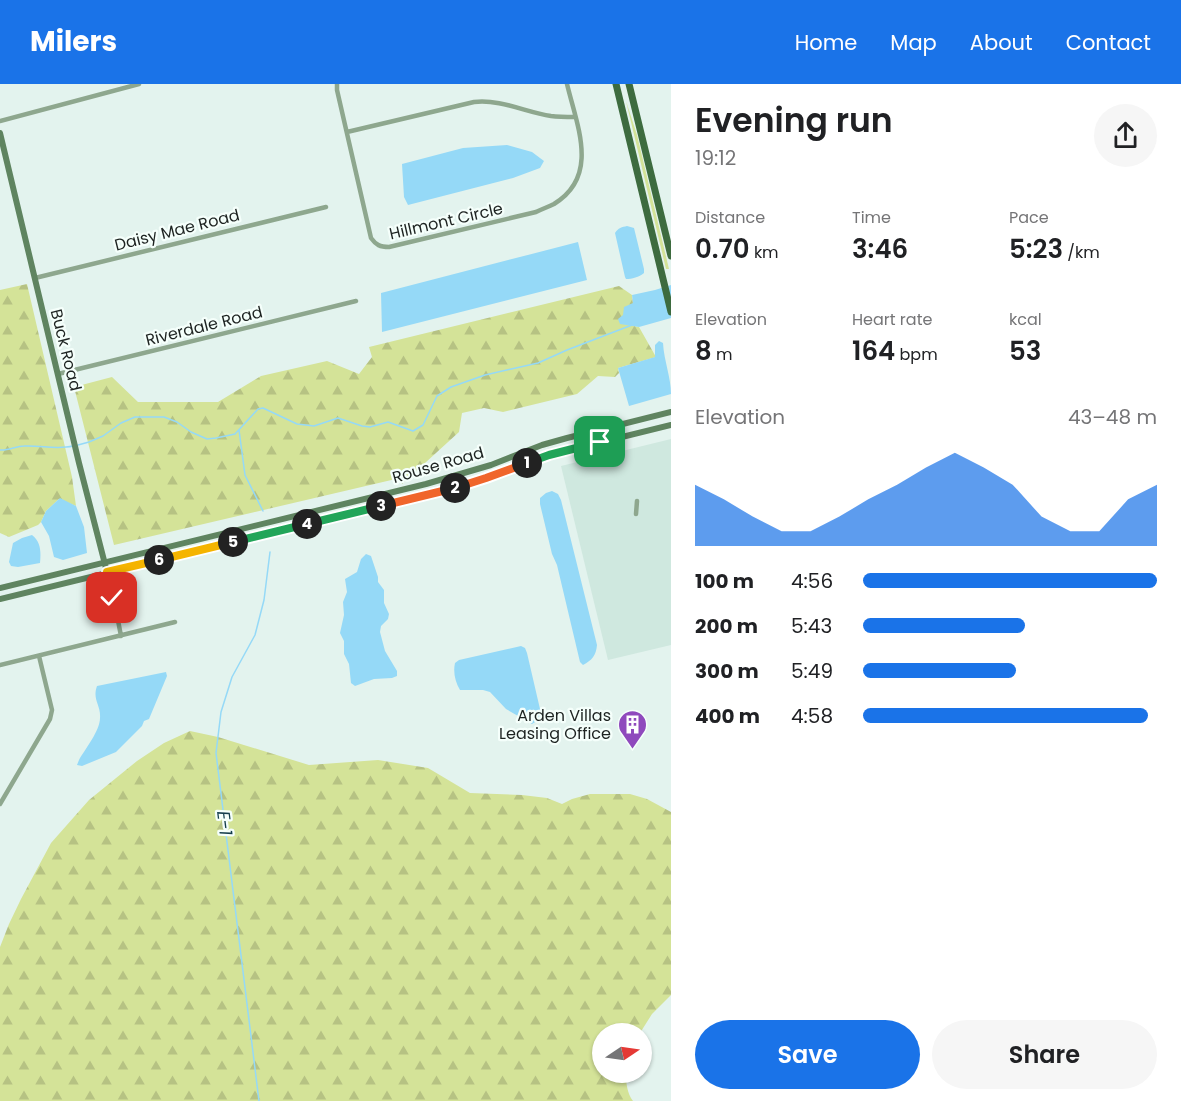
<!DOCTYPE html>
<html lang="en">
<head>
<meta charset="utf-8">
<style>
	body { margin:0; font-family:Poppins,sans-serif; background:#f6f6f6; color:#202124; height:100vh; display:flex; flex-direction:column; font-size:22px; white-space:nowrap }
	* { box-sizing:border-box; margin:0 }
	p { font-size:20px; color:#757577 }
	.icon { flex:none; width:33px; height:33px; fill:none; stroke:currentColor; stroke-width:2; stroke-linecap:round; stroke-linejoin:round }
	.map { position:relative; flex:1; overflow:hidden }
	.panel { display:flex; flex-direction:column; background:#fff; width:510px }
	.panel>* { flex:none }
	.needle { width:39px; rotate:77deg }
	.controls { position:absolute; left:592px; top:939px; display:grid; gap:12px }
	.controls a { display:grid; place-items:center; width:60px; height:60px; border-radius:50%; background:#fff; box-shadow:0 2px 4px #0004; font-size:30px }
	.pin { position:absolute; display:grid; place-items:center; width:51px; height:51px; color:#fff; margin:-26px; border-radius:12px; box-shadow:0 3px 9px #0006 }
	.km { position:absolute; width:30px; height:30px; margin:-15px; border-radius:50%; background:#222; color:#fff; font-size:16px; line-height:30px; text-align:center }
	.round { display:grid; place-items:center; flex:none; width:63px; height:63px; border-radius:32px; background:#f6f6f6 }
	.overview { display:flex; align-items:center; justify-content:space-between; height:102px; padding:0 24px }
	h1 { font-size:33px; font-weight:600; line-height:45px }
	.stats { display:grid; grid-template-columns:repeat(3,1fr); gap:9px; height:102px; padding:6px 24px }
	.stats div { display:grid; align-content:center }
	.stats b { font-size:26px; font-weight:600 }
	.stats small { font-size:16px; font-weight:400 }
	.stats p { font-size:16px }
	.chart { height:168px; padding:12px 24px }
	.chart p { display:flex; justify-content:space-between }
	.chart svg { width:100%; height:108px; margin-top:6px; fill:#1a73e8; opacity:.7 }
	.primary-button { display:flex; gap:12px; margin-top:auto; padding:12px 24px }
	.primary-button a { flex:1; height:69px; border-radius:36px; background:#1a73e8; color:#fff; font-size:24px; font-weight:600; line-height:69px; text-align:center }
	.primary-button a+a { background:#f6f6f6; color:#202124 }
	ul { padding:0 24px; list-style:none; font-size:20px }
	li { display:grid; grid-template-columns:96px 72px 1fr; align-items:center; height:45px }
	li i { height:15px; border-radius:8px; background:#1a73e8 }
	header { display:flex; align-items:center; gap:36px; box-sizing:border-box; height:84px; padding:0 30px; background:#1a73e8; color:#fff }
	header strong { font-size:28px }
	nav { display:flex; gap:33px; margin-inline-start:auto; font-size:21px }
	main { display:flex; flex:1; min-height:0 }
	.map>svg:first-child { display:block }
</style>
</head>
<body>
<header>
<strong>Milers</strong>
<nav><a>Home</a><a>Map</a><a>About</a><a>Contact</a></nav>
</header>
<main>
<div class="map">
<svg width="671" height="1017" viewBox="0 0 671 1017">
	<defs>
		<pattern id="forest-firs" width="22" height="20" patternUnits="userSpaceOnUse" patternTransform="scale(1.5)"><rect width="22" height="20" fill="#d4e398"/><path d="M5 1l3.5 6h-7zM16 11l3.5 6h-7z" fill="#b6c283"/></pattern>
	</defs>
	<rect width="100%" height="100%" fill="#e3f3ee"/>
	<path fill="#cfe8df" d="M671,355v206l-63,15 -47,-194z"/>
	<path fill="#d4e398" d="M626,17l11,34 32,134h-3z"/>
	<path fill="url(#forest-firs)" d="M27,200l45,193 4,29 -17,-7 -13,12 -5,11 -3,3 -29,12 -9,-4v-243z
		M619,202l13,9 1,9 -10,12 -3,7 19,4 17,30 -38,11 1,5 -4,4 -17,-1 -21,18 -74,18 -19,-4 -22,5 -3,19 -57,52 -2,-6 -286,67 -40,-158 38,-10 26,25h80l43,-26 66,-15 32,13 13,-17 -3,-10z
		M190,647l28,6 91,28 69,-5 50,8 42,25 52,2 25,3 15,6 10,-5 18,-5h40l17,5 24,13v183l-19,19 -12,19 -37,1v38l23,1c0,10 1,20 7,28h-633v-154l9,-23 12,-25 30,-56 38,-43 48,-39 27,-18z"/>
	<path fill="#95d9f7" d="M507,61l25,7 12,9 -4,7 -27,10 -105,27 -4,-8 -2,-33 61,-16z
		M627,142l7,2 10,41v4c-5,4 -12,6 -18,6l-1,-2 -10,-44c3,-5 7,-6 12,-7z
		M578,158l9,38 -205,52 -1,-39z
		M671,201v33l-32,9 -19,-3 -2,-5 5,-4 1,-8 9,-4 -1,-8 23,-5z
		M659,257l4,2c1,18 8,34 8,51l-42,12 -11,-38 37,-11v-12z
		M552,407l6,3 3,6 36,145c-1,11 -5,15 -14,20l-3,-3 -23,-97 -5,-11 -12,-50v-6l6,-5z
		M60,414l16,8 8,21 3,26 -24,7 -9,-3 -5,-21 -8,-14 5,-11z
		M32,451c9,7 9,17 8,28l-22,4 -7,-1 -2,-4 4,-19 9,-5z
		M366,470l5,2 7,21v5l6,8v13l5,11 -1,5 -7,7 -1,6 5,19 12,20v5l-5,2 -18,1 -19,7 -4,-3 -2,-19 -5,-10v-13l-4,-8 4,-18 -1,-13 4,-10 -2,-13 12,-7 4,-13z
		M521,562l4,2 2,5 13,56c0,7 -2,12 -8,15l-26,-15 -16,-17 -7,-2h-23c-5,-8 -7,-18 -5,-27l4,-3z
		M166,588l1,4 -18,43 -5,2 -2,5 -26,26 -34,14 -5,-1 2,-5c6,-11 21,-29 21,-42 1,-13 -8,-18 -3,-32z"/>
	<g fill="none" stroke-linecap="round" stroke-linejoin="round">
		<path stroke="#95d9f7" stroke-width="1.5" d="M239,346l6,45 18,36
			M78,361l11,-3 14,-6 18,-13 14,-6h29l13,5 14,10 16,7 9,-1 19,-4 23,-25 5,-1 34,16 17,2 24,-8 24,8 8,1 18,-5 25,9 10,-6 14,-29 14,-9 34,-12 53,-12 29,-13 65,-25
			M0,366c8,1 16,-4 24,-4 17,-1 32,4 49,0
			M259,1017l-43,-348 5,-41 11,-35 23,-42 9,-35 6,-48"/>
		<path stroke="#8ea78e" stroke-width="4.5" d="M337,0v6l34,148c5,7 9,9 18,9l147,-35c6,-3 12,-5 18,-8 46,-28 23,-78 13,-120
			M0,37l139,-37
			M347,48l127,-30c27,-3 51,10 77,14 8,1 16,1 24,1
			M35,194l291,-71
			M58,290l298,-73
			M636,430l1,-13
			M107,488v7l9,31 5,26
			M108,489c8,8 9,23 8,34
			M0,581l175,-43
			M0,720l50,-85 2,-9 -13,-54"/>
		<path stroke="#5f8460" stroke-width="6" d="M0,49l79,330 28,109
			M0,504l426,-104 65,-19 51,-20 25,-7 104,-26
			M0,515l455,-111 30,-10 64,-23 122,-30"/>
		<path stroke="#3d6b3f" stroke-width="7" d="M616,0l55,228
			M629,0l42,172"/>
	</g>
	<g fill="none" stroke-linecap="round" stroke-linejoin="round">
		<defs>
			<path id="split-1" d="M527,379l22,-8 51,-13"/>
			<path id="split-2" d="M455,404l31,-10 41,-15"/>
			<path id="split-3" d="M381,422l74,-18"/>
			<path id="split-4" d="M307,440l74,-18"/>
			<path id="split-5" d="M233,458l74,-18"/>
			<path id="split-6" d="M159,476l74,-18"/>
			<path id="split-7" d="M112,514l-5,-19v-7l52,-12"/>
		</defs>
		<use href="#split-1" stroke="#fff" stroke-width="12"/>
		<use href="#split-2" stroke="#fff" stroke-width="12"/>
		<use href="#split-3" stroke="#fff" stroke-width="12"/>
		<use href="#split-4" stroke="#fff" stroke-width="12"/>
		<use href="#split-5" stroke="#fff" stroke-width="12"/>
		<use href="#split-6" stroke="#fff" stroke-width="12"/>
		<use href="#split-7" stroke="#fff" stroke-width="12"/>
		<use href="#split-1" stroke="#22a559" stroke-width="8"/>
		<use href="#split-2" stroke="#f0652b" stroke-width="8"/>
		<use href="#split-3" stroke="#f0652b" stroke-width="8"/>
		<use href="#split-4" stroke="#22a559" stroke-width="8"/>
		<use href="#split-5" stroke="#22a559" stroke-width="8"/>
		<use href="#split-6" stroke="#f5b400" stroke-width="8"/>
		<use href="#split-7" stroke="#f5b400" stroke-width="8"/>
	</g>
	<defs>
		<symbol id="building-pin" viewBox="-11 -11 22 30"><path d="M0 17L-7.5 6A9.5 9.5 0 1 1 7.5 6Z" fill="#8f49bd" stroke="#f5fffb"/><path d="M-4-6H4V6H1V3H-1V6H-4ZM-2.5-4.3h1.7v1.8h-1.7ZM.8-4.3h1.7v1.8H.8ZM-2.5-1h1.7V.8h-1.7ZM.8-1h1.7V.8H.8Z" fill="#fff"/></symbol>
	</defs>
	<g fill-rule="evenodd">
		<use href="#building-pin" x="616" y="624" width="33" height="45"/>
	</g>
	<g text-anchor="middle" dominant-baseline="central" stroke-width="4.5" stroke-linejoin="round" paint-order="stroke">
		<g font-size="16" fill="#1d2321" stroke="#f5fffb">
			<text transform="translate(446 137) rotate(-13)">Hillmont Circle</text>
			<text transform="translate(177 146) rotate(-14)">Daisy Mae Road</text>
			<text transform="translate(204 242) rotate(-14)">Riverdale Road</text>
			<text transform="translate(66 266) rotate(76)">Buck Road</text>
			<text transform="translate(438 381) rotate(-16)">Rouse Road</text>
		</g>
		<g font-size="16" fill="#1d2321" stroke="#f5fffb" text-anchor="end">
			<text x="611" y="631">Arden Villas<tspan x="611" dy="18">Leasing Office</tspan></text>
		</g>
		<g font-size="18" font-style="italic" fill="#133c4b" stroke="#f5fffb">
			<text transform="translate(225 739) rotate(83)">E-1</text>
		</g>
	</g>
</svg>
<div class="controls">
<a><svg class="needle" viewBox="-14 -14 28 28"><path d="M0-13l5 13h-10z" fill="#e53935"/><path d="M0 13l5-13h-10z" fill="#757577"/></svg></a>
</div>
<div class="pin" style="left:600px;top:358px;background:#1e9e55"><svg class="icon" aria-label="arrive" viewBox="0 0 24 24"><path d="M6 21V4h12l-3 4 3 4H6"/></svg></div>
<div class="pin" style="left:112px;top:514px;background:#d93025"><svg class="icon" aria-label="check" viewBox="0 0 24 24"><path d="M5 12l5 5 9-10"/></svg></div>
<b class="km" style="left:527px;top:379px">1</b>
<b class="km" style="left:455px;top:404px">2</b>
<b class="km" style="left:381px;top:422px">3</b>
<b class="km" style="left:307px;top:440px">4</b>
<b class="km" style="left:233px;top:458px">5</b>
<b class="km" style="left:159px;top:476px">6</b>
</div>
<section class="panel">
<div class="overview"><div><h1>Evening run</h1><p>19:12</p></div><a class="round"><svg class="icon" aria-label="share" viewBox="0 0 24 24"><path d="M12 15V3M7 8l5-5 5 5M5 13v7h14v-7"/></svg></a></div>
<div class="stats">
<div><p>Distance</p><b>0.70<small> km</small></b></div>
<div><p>Time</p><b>3:46</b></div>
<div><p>Pace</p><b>5:23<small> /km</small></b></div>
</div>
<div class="stats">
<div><p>Elevation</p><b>8<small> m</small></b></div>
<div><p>Heart rate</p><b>164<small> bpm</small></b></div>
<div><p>kcal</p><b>53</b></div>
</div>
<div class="chart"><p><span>Elevation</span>43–48 m</p>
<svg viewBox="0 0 160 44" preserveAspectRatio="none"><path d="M0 44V19L10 25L20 32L30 38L40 38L50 32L60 25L70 19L80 12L90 6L100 12L110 19L120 32L130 38L140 38L150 25L160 19V44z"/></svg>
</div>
<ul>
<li><b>100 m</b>4:56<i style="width:100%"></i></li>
<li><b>200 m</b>5:43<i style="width:55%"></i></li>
<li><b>300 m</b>5:49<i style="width:52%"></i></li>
<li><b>400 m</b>4:58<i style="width:97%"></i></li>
</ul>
<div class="primary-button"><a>Save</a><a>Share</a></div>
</section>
</main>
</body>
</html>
